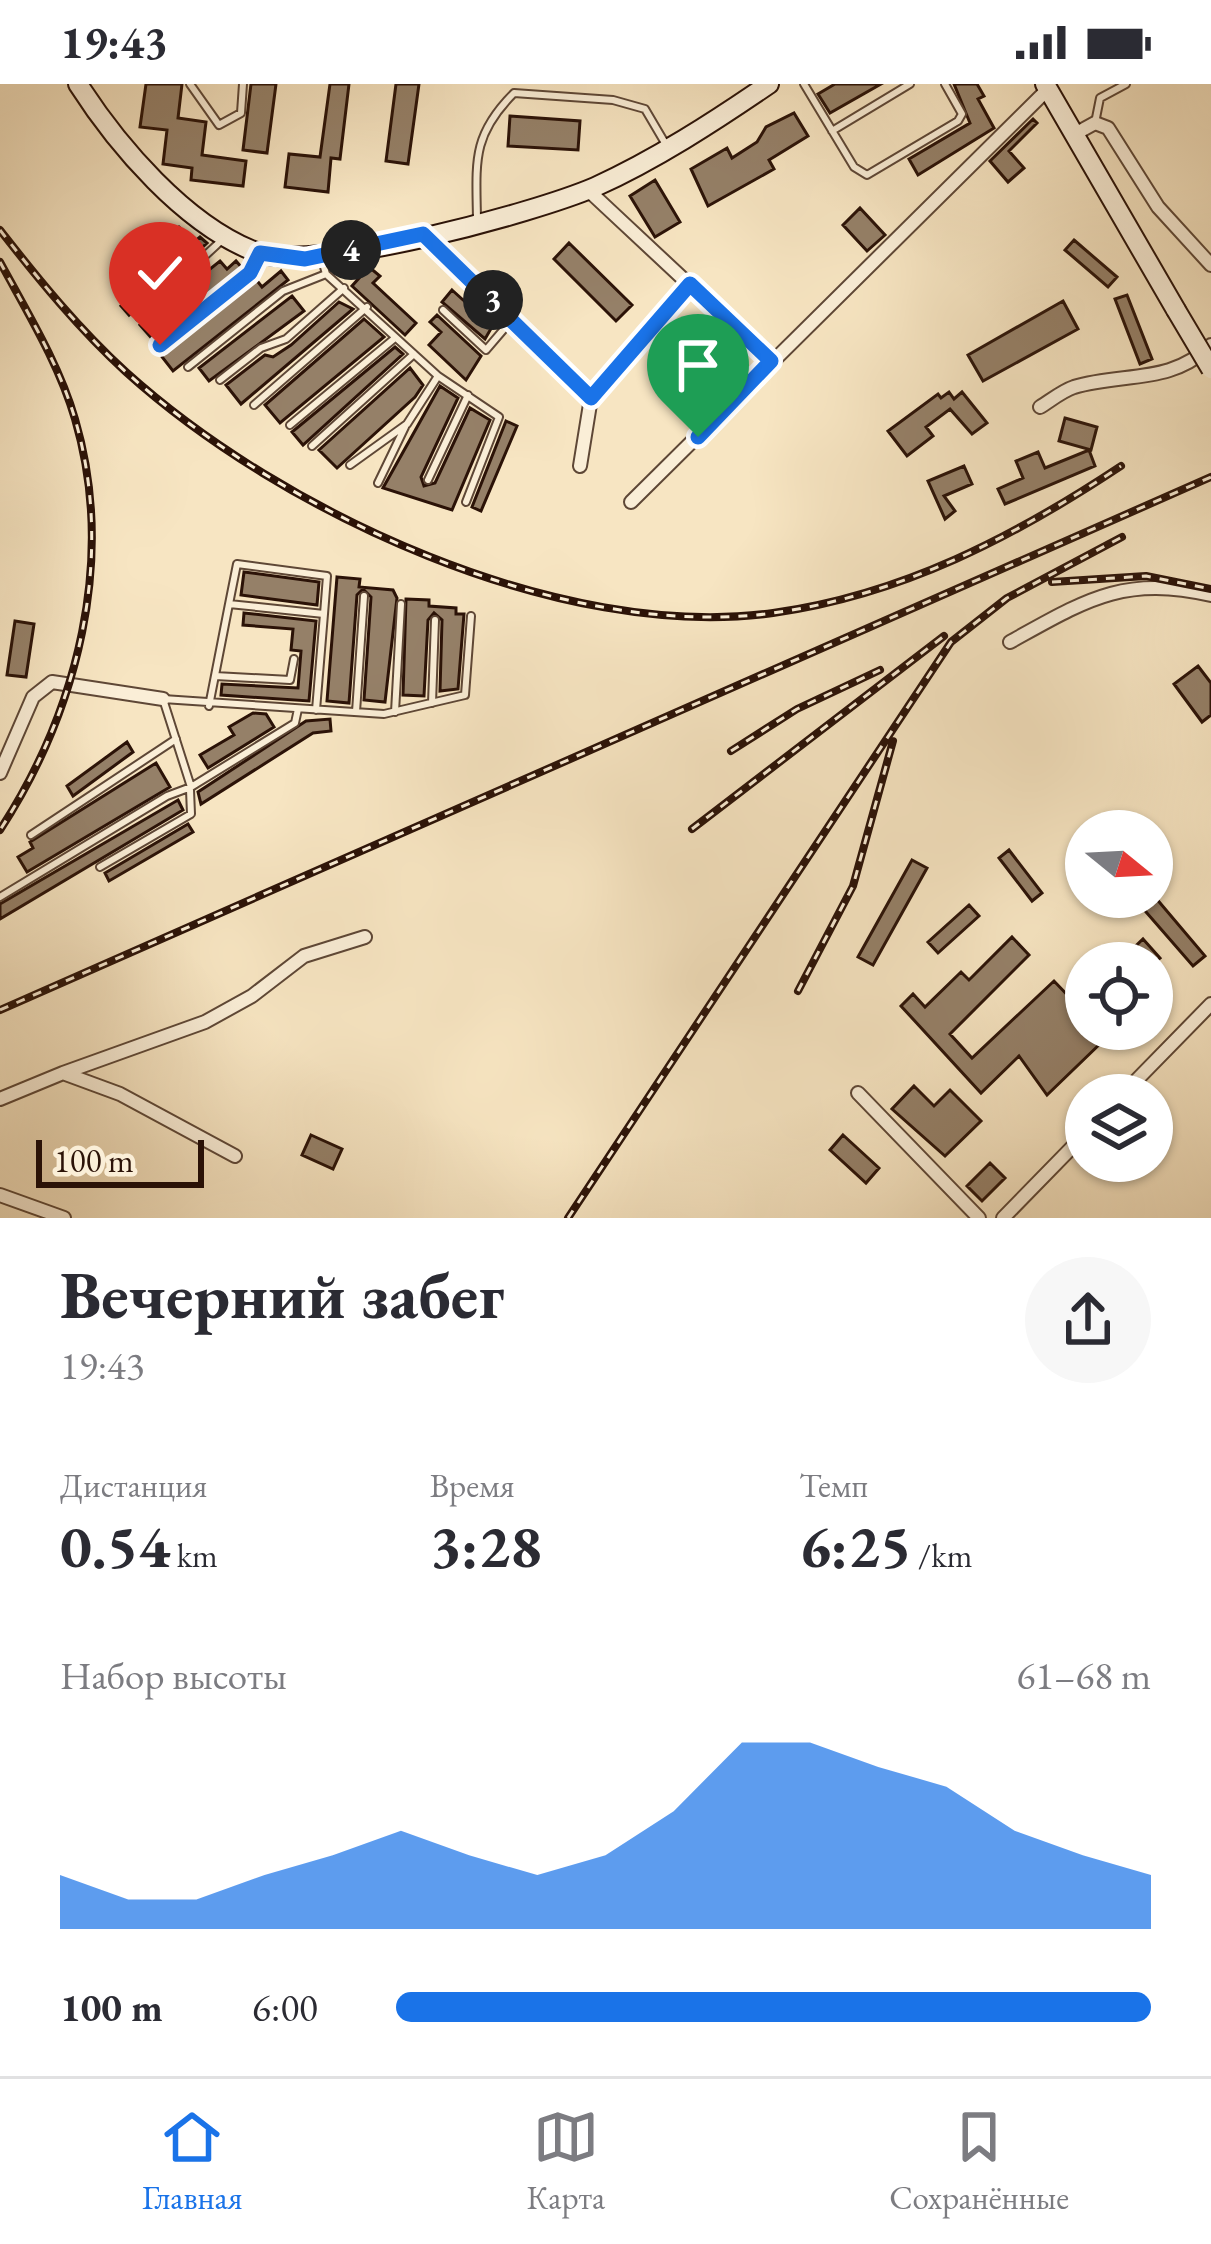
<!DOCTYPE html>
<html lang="ru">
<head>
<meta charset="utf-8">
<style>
	body { margin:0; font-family:"EB Garamond",serif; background:#f7f7f7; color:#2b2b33; height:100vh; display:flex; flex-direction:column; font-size:45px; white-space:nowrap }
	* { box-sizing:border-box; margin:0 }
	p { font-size:39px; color:#7c7c81 }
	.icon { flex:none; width:66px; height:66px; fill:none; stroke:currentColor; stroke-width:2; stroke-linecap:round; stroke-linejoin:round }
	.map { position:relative; height:1134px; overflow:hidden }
	.details { display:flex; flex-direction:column; background:#fff; flex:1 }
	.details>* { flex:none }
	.needle { width:78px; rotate:108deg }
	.fabs { position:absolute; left:1065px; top:726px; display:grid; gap:24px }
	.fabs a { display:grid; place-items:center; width:108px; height:108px; border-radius:50%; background:#fff; box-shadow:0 3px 9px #0004; font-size:60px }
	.scale { position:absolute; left:36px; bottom:30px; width:168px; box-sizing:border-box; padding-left:12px; border:6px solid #2b1207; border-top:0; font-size:33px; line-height:42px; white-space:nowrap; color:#2b1207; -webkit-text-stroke:9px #faeed7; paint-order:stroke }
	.pin { position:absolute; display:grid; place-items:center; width:102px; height:102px; color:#fff; margin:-123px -51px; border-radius:50% 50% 50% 0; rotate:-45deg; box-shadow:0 0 12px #0007 }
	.pin .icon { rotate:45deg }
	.km { position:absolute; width:60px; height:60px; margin:-30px; border-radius:50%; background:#222; color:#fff; font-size:33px; line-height:60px; text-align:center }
	.round { display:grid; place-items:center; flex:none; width:126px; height:126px; border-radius:63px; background:#f7f7f7 }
	.overview { display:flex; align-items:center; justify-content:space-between; height:204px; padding:0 60px }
	h1 { font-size:66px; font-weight:700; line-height:90px }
	.figures { display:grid; grid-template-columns:repeat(3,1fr); gap:18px; height:204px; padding:12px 60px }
	.figures div { display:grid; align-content:center }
	.figures b { font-size:60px; font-weight:700 }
	.figures small { font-size:33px; font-weight:400 }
	.figures p { font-size:33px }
	.chart { height:336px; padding:24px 60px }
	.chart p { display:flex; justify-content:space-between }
	.chart svg { width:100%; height:216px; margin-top:12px; fill:#1a73e8; opacity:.7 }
	ul { padding:0 60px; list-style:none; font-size:39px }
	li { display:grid; grid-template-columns:192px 144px 1fr; align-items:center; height:90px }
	li i { height:30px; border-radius:15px; background:#1a73e8 }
	.status { display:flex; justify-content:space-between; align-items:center; height:84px; padding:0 60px; background:#fff; direction:ltr }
	.status svg { height:33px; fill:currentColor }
	.menu { display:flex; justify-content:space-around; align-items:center; height:168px; border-top:3px solid #e1e1e2; background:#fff; font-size:33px; color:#7c7c81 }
	.menu a { display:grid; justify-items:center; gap:6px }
	.menu .active { color:#1a73e8 }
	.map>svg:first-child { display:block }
</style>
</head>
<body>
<div class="status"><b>19:43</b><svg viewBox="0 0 49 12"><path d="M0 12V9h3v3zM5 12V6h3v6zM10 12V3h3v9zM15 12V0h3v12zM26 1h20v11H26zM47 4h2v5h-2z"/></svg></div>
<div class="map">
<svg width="1211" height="1134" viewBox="0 0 1211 1134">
	<rect width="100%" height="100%" fill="#f7e5c2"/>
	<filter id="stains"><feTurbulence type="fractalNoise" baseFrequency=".00167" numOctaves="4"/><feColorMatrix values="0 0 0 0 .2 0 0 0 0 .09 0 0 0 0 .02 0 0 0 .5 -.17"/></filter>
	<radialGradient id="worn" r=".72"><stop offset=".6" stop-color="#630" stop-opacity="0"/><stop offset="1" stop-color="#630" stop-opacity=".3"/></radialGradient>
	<path fill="#958068" stroke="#2b1207" stroke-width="3" d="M146,0h36l-4,34 28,4 -4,33 44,6 -3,25 -52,-6 1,-12 -29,-4 4,-34 -27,-3z
		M251,0h25l-9,69 -24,-3z
		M330,0h19l-9,75 -9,-1 -3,34 -43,-5 4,-33 31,3z
		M396,0h23l-11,80 -22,-3z
		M835,0h46l-51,29 -12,-19z
		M954,0h23l7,12 -6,3 16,29 -76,47 -9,-16 61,-36z
		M794,29l14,23 -39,24 5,9 -66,37 -17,-37 36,-21 5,10 25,-16 9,-15z
		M510,32l70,5 -2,29 -70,-4z
		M1033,35l4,4 -28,28 15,17 -16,14 -18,-21z
		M655,96l25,42 -25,15 -25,-41z
		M860,124l25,27 -18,16 -24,-26z
		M179,143l15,15 6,-5 7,6 -78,72 -8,-9 53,-46 -14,-14z
		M1074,156l43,37 -9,10 -43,-37z
		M569,159l63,62 -16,16 -62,-62z
		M220,177l7,8 9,-8 7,8 -89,72 -14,-16z
		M369,183l11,9 -7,7 43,40 -11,12 -53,-49z
		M281,187l7,9 -115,91 -14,-18 96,-75 7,9z
		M452,206l20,18 6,-6 18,18 -11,19 -43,-37z
		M1127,211l25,64 -12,5 -25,-65z
		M292,212l12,15 -95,70 -10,-13z
		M1063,217l15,28 -95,52 -15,-26z
		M339,218l14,7 -112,95 -15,-19 39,-30 8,2 18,-12z
		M437,231l44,41 -15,24 -37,-35 12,-13 -11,-10z
		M364,235l20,18 -104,86 -15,-18z
		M395,263l8,7 -100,91 -11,-13z
		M410,284l13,17 -8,12 -78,71 -18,-18z
		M440,302l18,12 -37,79 3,9 11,-3 35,-75 20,12 -38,90 -69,-22z
		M949,308l5,7 8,-7 25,31 -15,11 -22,-25 -24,18 7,9 -26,20 -19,-25 50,-37 3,4z
		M1065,334l32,9 -6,23 -32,-9z
		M506,337l11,5 -36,85 -9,-4z
		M1089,366l6,16 -90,38 -7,-15 25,-11 -7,-17 22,-9 7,16z
		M964,382l8,18 -28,12 11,15 -10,8 -17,-38z
		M244,488l75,10 -2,23 -76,-10z
		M337,493l23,2 -1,8 34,3 4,8 -12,104 -21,-2 7,-103 -8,-8 -6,6 -8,108 -22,-2z
		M406,515l23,1v6l27,2v6h8l-6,75 -18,2 2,-71 -8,-7 -6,7 -4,76 -21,-1z
		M244,529l72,8 -7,80 -88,-6 1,-11 76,4 3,-37 -10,-1 2,-21 -50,-4z
		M15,537l19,3 -8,53 -19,-2z
		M1198,582l13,17v32l-9,7 -28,-38z
		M253,629l13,1 8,13 -66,41 -8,-13 34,-20 -5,-8z
		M330,635l1,12 -18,2 -112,71 -3,-12 108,-71z
		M127,658l6,10 -60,44 -6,-10z
		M156,679l14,24 -143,85 -9,-15 15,-9 -3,-6z
		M178,716l5,10 -183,109v-15z
		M188,740l5,8 -84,49 -4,-8z
		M1009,766l33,43 -10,8 -33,-43z
		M912,776l15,8 -54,97 -15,-8z
		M1133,813h22l50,59 -12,10z
		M969,821l10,11 -41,37 -10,-11z
		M1012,853l17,18 -79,79 22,24 82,-77 21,22 -4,4 15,22 17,12 -56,54 -28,-39 -38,37 -80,-87 12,-12 12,13 36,-35 8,8z
		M1143,855l17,19 -6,5h-67l18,-16 14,15z
		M914,1002l20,20 16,-16 31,31 -36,35 -53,-47z
		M311,1051l31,14 -9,20 -31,-14z
		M843,1051l36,33 -13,15 -36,-33z
		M990,1079l15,15 -23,23 -15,-15z"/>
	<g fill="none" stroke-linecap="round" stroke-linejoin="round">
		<defs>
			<path id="lane" d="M190,0l29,41 22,-12 2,-29
				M804,0l50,83 13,8 91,-54 4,-7 -17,-30
				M1095,39l5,-25 26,-14
				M832,47l78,-47
				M477,135c-1,-58 -5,-84 37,-126l99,7 32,9 20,34
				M322,176l4,14 112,102 61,41 -33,85
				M443,226l43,40 24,-28
				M139,233l84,-78
				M160,261l90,-72 8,-17
				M188,283l95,-76 43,-17
				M220,296l41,-32 25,-9 58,-51
				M254,321l113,-98
				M290,341l105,-87
				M312,362l102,-92
				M350,381l57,-41 31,-48
				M428,396l40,-85
				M378,399l27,-56
				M229,520l8,-40 90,12 -3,38
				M215,592l75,4 4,-21
				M432,619l3,-83
				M209,622l20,-102 95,10 -8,96
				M298,625l-3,14 -104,64 -28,-88 221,15 81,-19 6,-79
				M356,628l8,-116
				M395,628l6,-108
				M31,751l145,-96
				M100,783l91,-53 -1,-24
				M0,813l167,-101 24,-9"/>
			<path id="street" d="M1075,50l20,-11 13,5 50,79 53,58
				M588,106l183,171
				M424,151l167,163 99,-114
				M1040,323c10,-6 22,-16 34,-20 49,-15 97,-2 137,-42
				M580,382l11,-68
				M631,418l417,-413
				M1010,558c76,-42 113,-67 201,-47
				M0,689l33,-76 19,-15 111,17
				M63,989l142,-51 47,-26 52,-40 61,-19
				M858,1009l121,125
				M1122,1011l89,-91
				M0,1015l63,-26 57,21 115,62
				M0,1111l64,23
				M1003,1134l83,-85"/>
			<path id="secondary" d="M78,0c39,61 107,141 178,168 58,22 278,-39 339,-65 60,-27 120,-66 174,-103
				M1045,0l131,226"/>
		</defs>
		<use href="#lane" stroke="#5e4736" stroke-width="10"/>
		<use href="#street" stroke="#5e4736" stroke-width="16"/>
		<use href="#secondary" stroke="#2b1207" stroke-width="22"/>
		<use href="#lane" stroke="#faeed7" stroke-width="6"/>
		<use href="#street" stroke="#faeed7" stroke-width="12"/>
		<use href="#secondary" stroke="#faeed7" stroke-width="18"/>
		<defs>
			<path id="rail" d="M0,146c39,50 79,99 126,142 156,141 435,270 647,241 129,-18 241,-76 348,-147
				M0,178c27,50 59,102 75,157 41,140 3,291 -75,411
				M1052,498l94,-6 65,13
				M731,667l66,-42 83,-39
				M692,745l252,-193
				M798,907l55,-105 40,-145
				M0,926l1211,-533
				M568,1134l383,-576 56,-44 115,-61"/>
		</defs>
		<use href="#rail" stroke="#2b1207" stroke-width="8"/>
		<use href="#rail" stroke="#faeed7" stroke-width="3" stroke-dasharray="9" stroke-linecap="butt"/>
		<defs>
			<path id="secondary-bridge" d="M1176,226l35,59"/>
		</defs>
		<use href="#secondary-bridge" stroke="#2b1207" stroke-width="22" stroke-linecap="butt"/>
		<use href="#secondary-bridge" stroke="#faeed7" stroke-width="18"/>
	</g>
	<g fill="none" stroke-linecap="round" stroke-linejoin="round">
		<defs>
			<path id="route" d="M160,261l90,-72 10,-20 45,6 118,-25 168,164 99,-114 81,77 -73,76"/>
		</defs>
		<use href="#route" stroke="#fff" stroke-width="24"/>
		<use href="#route" stroke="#1a73e8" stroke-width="15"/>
	</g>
	<rect width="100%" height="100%" filter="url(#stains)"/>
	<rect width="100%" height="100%" fill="url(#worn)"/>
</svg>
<div class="fabs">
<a><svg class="needle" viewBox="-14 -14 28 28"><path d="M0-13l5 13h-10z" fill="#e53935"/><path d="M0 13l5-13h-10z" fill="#7c7c81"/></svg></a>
<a><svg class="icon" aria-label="locate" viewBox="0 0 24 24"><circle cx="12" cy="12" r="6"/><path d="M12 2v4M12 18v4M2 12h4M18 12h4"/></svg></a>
<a><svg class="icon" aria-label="layers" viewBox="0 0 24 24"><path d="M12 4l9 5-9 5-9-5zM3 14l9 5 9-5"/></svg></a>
</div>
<div class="scale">100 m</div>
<div class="pin" style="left:698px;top:353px;background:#1e9e55"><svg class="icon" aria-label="arrive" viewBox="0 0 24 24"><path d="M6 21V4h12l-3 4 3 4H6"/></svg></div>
<div class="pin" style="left:160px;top:261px;background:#d93025"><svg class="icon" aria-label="check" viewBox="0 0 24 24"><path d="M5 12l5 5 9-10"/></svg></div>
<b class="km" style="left:493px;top:216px">3</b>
<b class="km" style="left:351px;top:166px">4</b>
</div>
<section class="details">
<div class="overview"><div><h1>Вечерний забег</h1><p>19:43</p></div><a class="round"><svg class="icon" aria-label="share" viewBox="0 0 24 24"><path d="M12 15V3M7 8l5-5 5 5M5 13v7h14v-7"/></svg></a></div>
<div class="figures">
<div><p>Дистанция</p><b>0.54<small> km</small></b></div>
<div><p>Время</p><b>3:28</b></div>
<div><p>Темп</p><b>6:25<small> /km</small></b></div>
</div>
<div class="chart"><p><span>Набор высоты</span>61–68 m</p>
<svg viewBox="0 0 160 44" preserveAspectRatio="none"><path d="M0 44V33L10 38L20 38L30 33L40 29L50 24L60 29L70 33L80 29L90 20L100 6L110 6L120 11L130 15L140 24L150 29L160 33V44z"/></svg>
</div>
<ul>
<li><b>100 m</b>6:00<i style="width:100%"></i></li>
</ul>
</section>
<nav class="menu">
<a class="active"><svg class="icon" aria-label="home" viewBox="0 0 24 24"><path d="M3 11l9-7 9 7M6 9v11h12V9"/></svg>Главная</a>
<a><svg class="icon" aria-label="map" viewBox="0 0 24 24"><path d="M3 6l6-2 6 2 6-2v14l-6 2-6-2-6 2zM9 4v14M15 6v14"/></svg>Карта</a>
<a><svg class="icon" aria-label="saved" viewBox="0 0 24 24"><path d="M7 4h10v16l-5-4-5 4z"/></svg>Сохранённые</a>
</nav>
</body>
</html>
